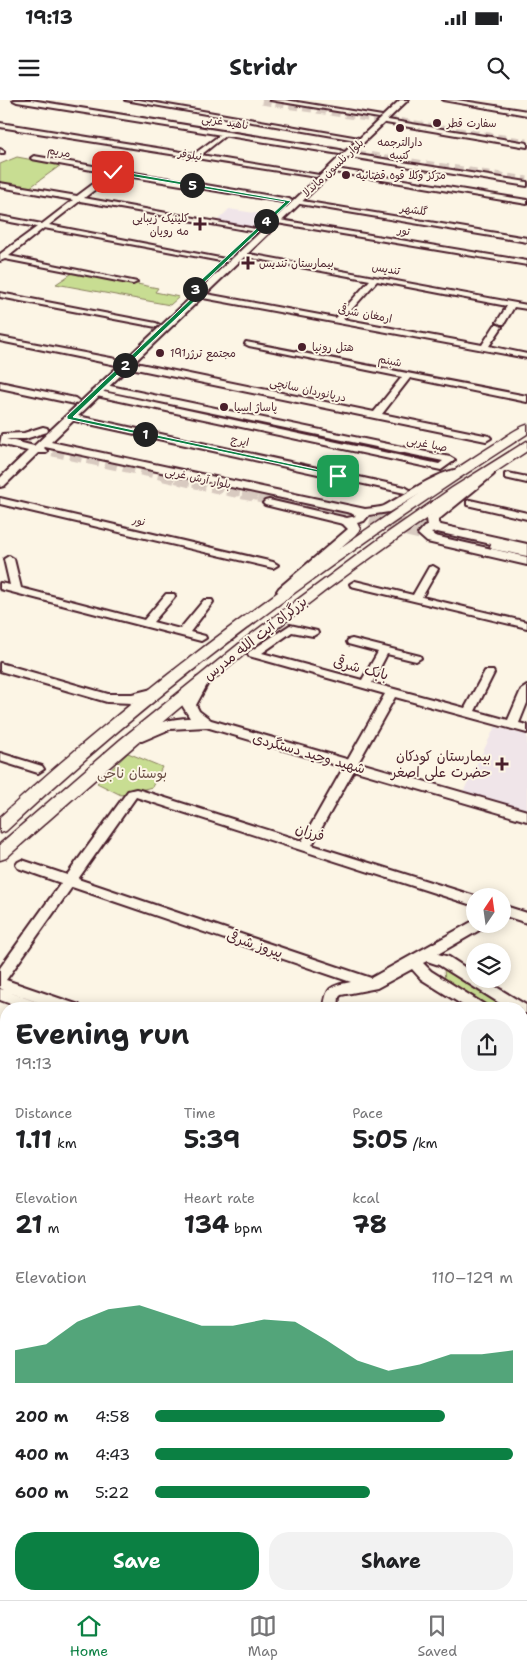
<!DOCTYPE html>
<html lang="en">
<head>
<meta charset="utf-8">
<style>
	body { margin:0; font-family:"Shantell Sans","Playpen Sans Arabic",sans-serif; background:#f2f2f2; color:#202124; height:100vh; display:flex; flex-direction:column; font-size:19px; white-space:nowrap }
	* { box-sizing:border-box; margin:0 }
	p { font-size:16px; color:#757577 }
	.icon { flex:none; width:28px; height:28px; fill:none; stroke:currentColor; stroke-width:2; stroke-linecap:round; stroke-linejoin:round }
	.map { position:relative; flex:1; overflow:hidden }
	.sheet { position:absolute; left:0px; top:902px; width:528px; height:598px; display:flex; flex-direction:column; background:#fff; border-radius:20px 20px 0 0; box-shadow:0 2px 12px #0003 }
	.sheet>* { flex:none }
	.needle { width:32px; rotate:13deg }
	.fabs { position:absolute; left:466px; top:788px; display:grid; gap:10px }
	.fabs a { display:grid; place-items:center; width:45px; height:45px; border-radius:50%; background:#fff; box-shadow:0 2px 12px #0003; font-size:25px }
	.pin { position:absolute; display:grid; place-items:center; width:42px; height:42px; color:#fff; margin:-21px; border-radius:10px; box-shadow:0 2px 8px #0006 }
	.km { position:absolute; width:25px; height:25px; margin:-12px; border-radius:50%; background:#222; color:#fff; font-size:14px; line-height:25px; text-align:center }
	.round { display:grid; place-items:center; flex:none; width:52px; height:52px; border-radius:20px; background:#f2f2f2 }
	.overview { display:flex; align-items:center; justify-content:space-between; height:85px; padding:0 15px }
	h1 { font-size:28px; font-weight:700; line-height:38px }
	.metrics { display:grid; grid-template-columns:repeat(3,1fr); gap:8px; height:85px; padding:5px 15px }
	.metrics div { display:grid; align-content:center }
	.metrics b { font-size:25px; font-weight:700 }
	.metrics small { font-size:14px; font-weight:400 }
	.metrics p { font-size:14px }
	.chart { height:140px; padding:10px 15px }
	.chart p { display:flex; justify-content:space-between }
	.chart svg { width:100%; height:90px; margin-top:5px; fill:#0b8043; opacity:.7 }
	.primary-button { display:flex; gap:10px; margin-top:auto; padding:10px 15px }
	.primary-button a { flex:1; height:58px; border-radius:20px; background:#0b8043; color:#fff; font-size:20px; font-weight:700; line-height:58px; text-align:center }
	.primary-button a+a { background:#f2f2f2; color:#202124 }
	ul { padding:0 15px; list-style:none; font-size:16px }
	li { display:grid; grid-template-columns:80px 60px 1fr; align-items:center; height:38px }
	li i { height:12px; border-radius:6px; background:#0b8043 }
	.status { display:flex; justify-content:space-between; align-items:center; height:35px; padding:0 25px; background:#fff; direction:ltr }
	.status svg { height:14px; fill:currentColor }
	header { display:flex; justify-content:space-between; align-items:center; height:65px; padding:0 15px; background:#fff; font-size:22px; font-weight:700 }
	.tab-bar { display:flex; justify-content:space-around; align-items:center; height:70px; border-top:1px solid #e0e0e0; background:#fff; font-size:14px; color:#757577 }
	.tab-bar a { display:grid; justify-items:center; gap:2px }
	.tab-bar .active { color:#0b8043 }
	.map>svg:first-child { display:block }
</style>
</head>
<body>
<div class="status"><b>19:13</b><svg viewBox="0 0 49 12"><path d="M0 12V9h3v3zM5 12V6h3v6zM10 12V3h3v9zM15 12V0h3v12zM26 1h20v11H26zM47 4h2v5h-2z"/></svg></div>
<header><svg class="icon" aria-label="menu" viewBox="0 0 24 24"><path d="M4 6h16M4 12h16M4 18h16"/></svg>Stridr<svg class="icon" aria-label="search" viewBox="0 0 24 24"><circle cx="10" cy="10" r="6"/><path d="M15 15l6 6"/></svg></header>
<div class="map">
<svg width="527" height="1500" viewBox="0 0 527 1500">
	<rect width="100%" height="100%" fill="#fcf5e5"/>
	<filter id="ink" filterUnits="userSpaceOnUse"><feTurbulence type="fractalNoise" baseFrequency=".02" numOctaves="2"/><feDisplacementMap in="SourceGraphic" scale="10" xChannelSelector="R" yChannelSelector="G"/><feConvolveMatrix kernelMatrix="1 2 1 2 8 2 1 2 1" color-interpolation-filters="sRGB"/></filter>
	<g filter="url(#ink)">
		<path fill="#f0e5e9" d="M229,109l37,6 -12,11 -5,1 -32,-6z
			M495,627l32,8v74l-64,-17z"/>
		<path fill="#c8dd92" stroke="#897e5e" d="M17,57l44,8 -32,23 -29,-5v-19z
			M74,172l84,16 -3,4 24,5 -9,8 -114,-21z
			M128,653l34,14 -10,20 -31,8 -24,-12z
			M444,869l65,40h-17l-47,-28z"/>
		<g fill="none" stroke-linecap="round" stroke-linejoin="round">
			<path stroke="#d8cac0" stroke-width="11" stroke-dasharray="11 5" stroke-linecap="butt" d="M164,376l156,35"/>
			<path stroke="#d8cac0" stroke-width="13" stroke-dasharray="13 6" stroke-linecap="butt" d="M314,409l124,28"/>
			<path stroke="#d8cac0" stroke-width="9" stroke-dasharray="9 5" stroke-linecap="butt" d="M262,0l265,43
				M329,50l198,31"/>
			<path stroke="#d8cac0" stroke-width="12" stroke-dasharray="12 6" stroke-linecap="butt" d="M0,339l333,72"/>
			<path stroke="#d8cac0" stroke-width="15" stroke-dasharray="15 8" stroke-linecap="butt" d="M327,409l170,37"/>
			<defs>
				<path id="minor" d="M125,0h14l220,38 -3,2z
					M270,0h15l97,16 -3,2z
					M443,0h14l70,11v4z
					M382,19l145,24v4l-147,-25 -1,-1z
					M0,23l194,31 30,-22 3,2 -1,1 -25,20 118,20 -3,2 -316,-50z
					M0,49l4,2v2h-4z
					M346,53l181,29v4l-183,-30v-2z
					M34,56l255,43 3,2 -3,2 -174,-29 -31,24 177,32 -4,2 -177,-31 -31,24 181,35 -4,2 -182,-34 -35,28 128,26 -4,2 -128,-25 -5,2v-7l37,-27 -37,-7v-4l42,8 31,-24 -73,-13v-4l77,13 31,-23 -76,-14 -1,-1z
					M330,68l197,32v4l-199,-33 -1,-1z
					M296,100l231,38v4l-233,-39v-2z
					M274,119l253,42v4l-250,-42h-3z
					M238,152l289,53v4l-13,-2 -10,17h-3l-4,-2 10,-16 -130,-25 -34,38 139,26 13,-20h3l4,2 -13,19 38,8v4l-340,-63v-4h3l146,27 34,-38 -129,-24 -4,-2z
					M0,193l156,30 4,2 -4,2 -156,-30z
					M0,237l116,22 4,3 -4,3 -116,-24z
					M246,242l281,54v6l-117,-24 -28,36 107,22 2,2 -5,3 -360,-74 -4,-3 4,-3 248,51 28,-35 -153,-31 -4,-2z
					M0,282l75,16 4,3 -4,3 -75,-16z
					M101,284l349,73 5,3 -14,10 -349,-75v-4l3,-1 344,74 4,-3 -345,-72 -1,-2z
					M69,314l336,73 5,3 -5,3 -339,-74 -1,-2z
					M508,373l19,4v6l-22,-5v-4z
					M0,398l273,64 5,3 -5,3 -273,-64z
					M470,400l57,13v6l-60,-14v-4z
					M9,456l5,3 7,29 123,32 22,-26h8l1,2 -1,2 -21,24 27,7 24,-29h8l1,2 -23,30 15,4 1,2 -5,3 -201,-52v-6l10,2 -6,-26z
					M433,466l5,3 -16,28 105,25v6l-176,-42 -1,-2 5,-3 58,14 16,-28z
					M290,525l27,6 1,2 -5,3 -21,-4 -30,21 100,27 16,-28 -30,-8 -1,-2 1,-2 4,-1 68,17 1,2 -5,3 -29,-7 -15,29 93,25 20,-37h8l1,2 -19,38 33,9 13,-30 6,-4v17l-8,20 8,2v8l-132,-36 -83,148 163,51v10l-339,-109 -58,82 293,99 104,-58v4h9l-1,4 -45,26 11,3 26,17v5h8l43,26v8l-5,1v-5h-12l-70,-44 -12,-4 -4,2 8,8 54,34 2,4h-18l-48,-30 -9,-10 -35,19 -36,7 -2,2 -1,12h-14c2,-22 6,-23 27,-27l-279,-95 -66,93 73,25 2,4h-24l-51,-18 39,14 2,4h-23l-24,-9v-11l4,1 -4,-2v-20l61,-85 -43,-15 -2,-3 2,-3 4,-2 45,15 61,-84 8,-2 4,1 162,51 83,-147 -136,-38 -1,-2 1,-2z
					M0,653l42,13 2,3 -6,4 -38,-12z
					M502,805l25,8v10l-25,-8z
					M521,941l6,3v16l-6,-3z
					M521,984l6,1v12l-6,-1z
					M0,1041l6,2v12l-6,-2z
					M521,1067l6,3v10l-6,1z
					M527,1137v23l-6,3v-24z
					M0,1204l6,3v16l-6,-3z
					M521,1222l6,2v16l-6,-2z
					M0,1397l6,3v18l-6,-2z
					M521,1409l6,2v18l-6,-2z
					M189,1494h30l2,6h-30z
					M298,1494h21l-2,6h-21z"/>
				<path id="major" d="M13,0h18l309,50 4,2 -4,2 -323,-52z
					M400,0h8l-357,342 314,67c6,-1 14,-1 19,-3 16,-8 61,-40 77,-36l2,2 -2,2 -29,13 -43,25 -20,3 -5,6 -7,2 3,6 -5,6 -68,59 -4,1 -6,-4 2,-3 69,-59 -5,-5 -78,-19 -2,-2 2,-2 4,-1 78,18 9,-2 -5,-3 -306,-66 -1,1 3,3 -1,2h-8l-34,33 -4,1v-9l28,-27 -28,-7 2,-10 22,-1 19,-6 4,1 1,2 -1,2 -22,7h-19l28,7z
					M488,371l4,1 2,2 -2,2 -54,44v3l3,2 86,19v8l-90,-20 -6,1 4,3 92,21v8l-100,-23 -9,-8 6,-7 3,-1 -1,-7 2,-2 56,-45z
					M0,563l108,31h24l24,-6 7,4 -2,3 -29,8 -25,-1 -107,-31z
					M202,577l7,4 -13,24 3,6 12,9 316,91v10l-321,-94 -36,2 -28,12h-10l-2,-3c9,-13 45,-20 60,-20l-8,-13 15,-27z"/>
				<path id="highway" d="M527,325v9c-184,118 -362,247 -521,397l-6,2v-16c131,-121 277,-228 425,-327 24,-17 48,-32 73,-48 9,-6 19,-14 29,-17z
					M527,341v10c-69,45 -136,91 -202,140 -110,84 -216,175 -319,267l-6,2v-16l120,-104 130,-105 133,-99 69,-48z
					M497,442l30,6v8l-35,-7 -2,-3 2,-3z"/>
			</defs>
			<use href="#minor" stroke="#4a1f2b" stroke-width="4"/>
			<use href="#major" stroke="#4a1f2b" stroke-width="4"/>
			<use href="#highway" stroke="#4a1f2b" stroke-width="3"/>
			<use href="#minor" fill="#fcf5e5" fill-rule="evenodd"/>
			<use href="#major" fill="#fcf5e5" fill-rule="evenodd"/>
			<use href="#highway" fill="#fcf5e5" fill-rule="evenodd"/>
		</g>
	</g>
	<path fill="#0b8043" stroke="#fff" d="M113,70l178,31 -97,91 7,1v2l-128,122 265,57 3,3 -274,-58v-3l128,-121 -7,-1v-2l97,-90 -174,-29z"/>
	<g fill="#4a1f2b" stroke="#fcf5e5" stroke-width="2">
		<circle cx="437" cy="23" r="5"/>
		<circle cx="400" cy="28" r="5"/>
		<circle cx="346" cy="75" r="5"/>
		<path d="M197.5 116.5h5v5h5v5h-5v5h-5v-5h-5v-5h5z"/>
		<path d="M245.5 155.5h5v5h5v5h-5v5h-5v-5h-5v-5h5z"/>
		<circle cx="302" cy="247" r="5"/>
		<circle cx="160" cy="253" r="5"/>
		<circle cx="224" cy="307" r="5"/>
		<path d="M499.5 656.5h5v5h5v5h-5v5h-5v-5h-5v-5h5z"/>
	</g>
	<g text-anchor="middle" dominant-baseline="central" stroke-width="4" stroke-linejoin="round" paint-order="stroke">
		<g font-size="11" fill="#4a1f2b" stroke="#fcf5e5">
			<text transform="translate(225 22) rotate(9)">ناهید غربی</text>
			<text transform="translate(59 52) rotate(10)">مریم</text>
			<text transform="translate(190 55) rotate(9)">نیلوفر</text>
			<text transform="translate(333 68) rotate(-43)">بلوار نلسون ماندلا</text>
			<text transform="translate(414 110) rotate(9)">گلشهر</text>
			<text transform="translate(404 131) rotate(10)">تور</text>
			<text transform="translate(386 169) rotate(10)">تندیس</text>
			<text transform="translate(365 214) rotate(11)">ارمغان شرقی</text>
			<text transform="translate(390 261) rotate(11)">شبنم</text>
			<text transform="translate(308 290) rotate(12)">دریانوردان سانچی</text>
			<text transform="translate(240 341) rotate(12)">ایرج</text>
			<text transform="translate(427 344) rotate(12)">صبا غربی</text>
			<text transform="translate(198 378) rotate(12)">بلوار آرش غربی</text>
			<text transform="translate(139 421) rotate(13)">نور</text>
		</g>
		<g font-size="11" fill="#4a1f2b" stroke="#fcf5e5" text-anchor="start">
			<text x="447" y="23">سفارت قطر</text>
			<text x="400" y="42" text-anchor="middle">دارالترجمه<tspan x="400" dy="13">کتیبه</tspan></text>
			<text x="356" y="75">مرکز وکلا قوه قضائیه</text>
			<text x="189" y="118" text-anchor="end">کلینیک زیبایی<tspan x="189" dy="13">مه رویان</tspan></text>
			<text x="259" y="163">بیمارستان تندیس</text>
			<text x="312" y="247">هتل رونیا</text>
			<text x="170" y="253">مجتمع ترژر191</text>
			<text x="234" y="307">پاساژ اسیا</text>
		</g>
		<g font-size="14" fill="#4a1f2b" stroke="#fcf5e5">
			<text transform="translate(255 538) rotate(-38)">بزرگراه آیت الله مدرس</text>
			<text transform="translate(361 568) rotate(15)">بابک شرقی</text>
			<text transform="translate(309 653) rotate(16)">شهید وحید دستگردی</text>
			<text transform="translate(310 732) rotate(18)">فرزان</text>
			<text transform="translate(255 844) rotate(19)">پیروز شرقی</text>
		</g>
		<g font-size="14" fill="#4a1f2b" stroke="#fcf5e5" text-anchor="end">
			<text x="491" y="656">بیمارستان کودکان<tspan x="491" dy="16">حضرت علی اصغر</tspan></text>
		</g>
		<g font-size="14" fill="#6a4e45" stroke="#fcf5e5">
			<text x="132" y="673">بوستان ناجی</text>
		</g>
	</g>
</svg>
<div class="fabs">
<a><svg class="needle" viewBox="-14 -14 28 28"><path d="M0-13l5 13h-10z" fill="#e53935"/><path d="M0 13l5-13h-10z" fill="#757577"/></svg></a>
<a><svg class="icon" aria-label="layers" viewBox="0 0 24 24"><path d="M12 4l9 5-9 5-9-5zM3 14l9 5 9-5"/></svg></a>
</div>
<div class="pin" style="left:338px;top:376px;background:#1e9e55"><svg class="icon" aria-label="arrive" viewBox="0 0 24 24"><path d="M6 21V4h12l-3 4 3 4H6"/></svg></div>
<div class="pin" style="left:113px;top:72px;background:#d93025"><svg class="icon" aria-label="check" viewBox="0 0 24 24"><path d="M5 12l5 5 9-10"/></svg></div>
<b class="km" style="left:145px;top:334px">1</b>
<b class="km" style="left:125px;top:265px">2</b>
<b class="km" style="left:195px;top:189px">3</b>
<b class="km" style="left:266px;top:121px">4</b>
<b class="km" style="left:192px;top:85px">5</b>
<section class="sheet">
<div class="overview"><div><h1>Evening run</h1><p>19:13</p></div><a class="round"><svg class="icon" aria-label="share" viewBox="0 0 24 24"><path d="M12 15V3M7 8l5-5 5 5M5 13v7h14v-7"/></svg></a></div>
<div class="metrics">
<div><p>Distance</p><b>1.11<small> km</small></b></div>
<div><p>Time</p><b>5:39</b></div>
<div><p>Pace</p><b>5:05<small> /km</small></b></div>
</div>
<div class="metrics">
<div><p>Elevation</p><b>21<small> m</small></b></div>
<div><p>Heart rate</p><b>134<small> bpm</small></b></div>
<div><p>kcal</p><b>78</b></div>
</div>
<div class="chart"><p><span>Elevation</span>110–129 m</p>
<svg viewBox="0 0 160 44" preserveAspectRatio="none"><path d="M0 44V28L10 25L20 14L30 8L40 6L50 11L60 16L70 16L80 13L90 14L100 23L110 33L120 38L130 35L140 30L150 30L160 28V44z"/></svg>
</div>
<ul>
<li><b>200 m</b>4:58<i style="width:81%"></i></li>
<li><b>400 m</b>4:43<i style="width:100%"></i></li>
<li><b>600 m</b>5:22<i style="width:60%"></i></li>
</ul>
<div class="primary-button"><a>Save</a><a>Share</a></div>
</section>
</div>
<nav class="tab-bar">
<a class="active"><svg class="icon" aria-label="home" viewBox="0 0 24 24"><path d="M3 11l9-7 9 7M6 9v11h12V9"/></svg>Home</a>
<a><svg class="icon" aria-label="map" viewBox="0 0 24 24"><path d="M3 6l6-2 6 2 6-2v14l-6 2-6-2-6 2zM9 4v14M15 6v14"/></svg>Map</a>
<a><svg class="icon" aria-label="saved" viewBox="0 0 24 24"><path d="M7 4h10v16l-5-4-5 4z"/></svg>Saved</a>
</nav>
</body>
</html>
